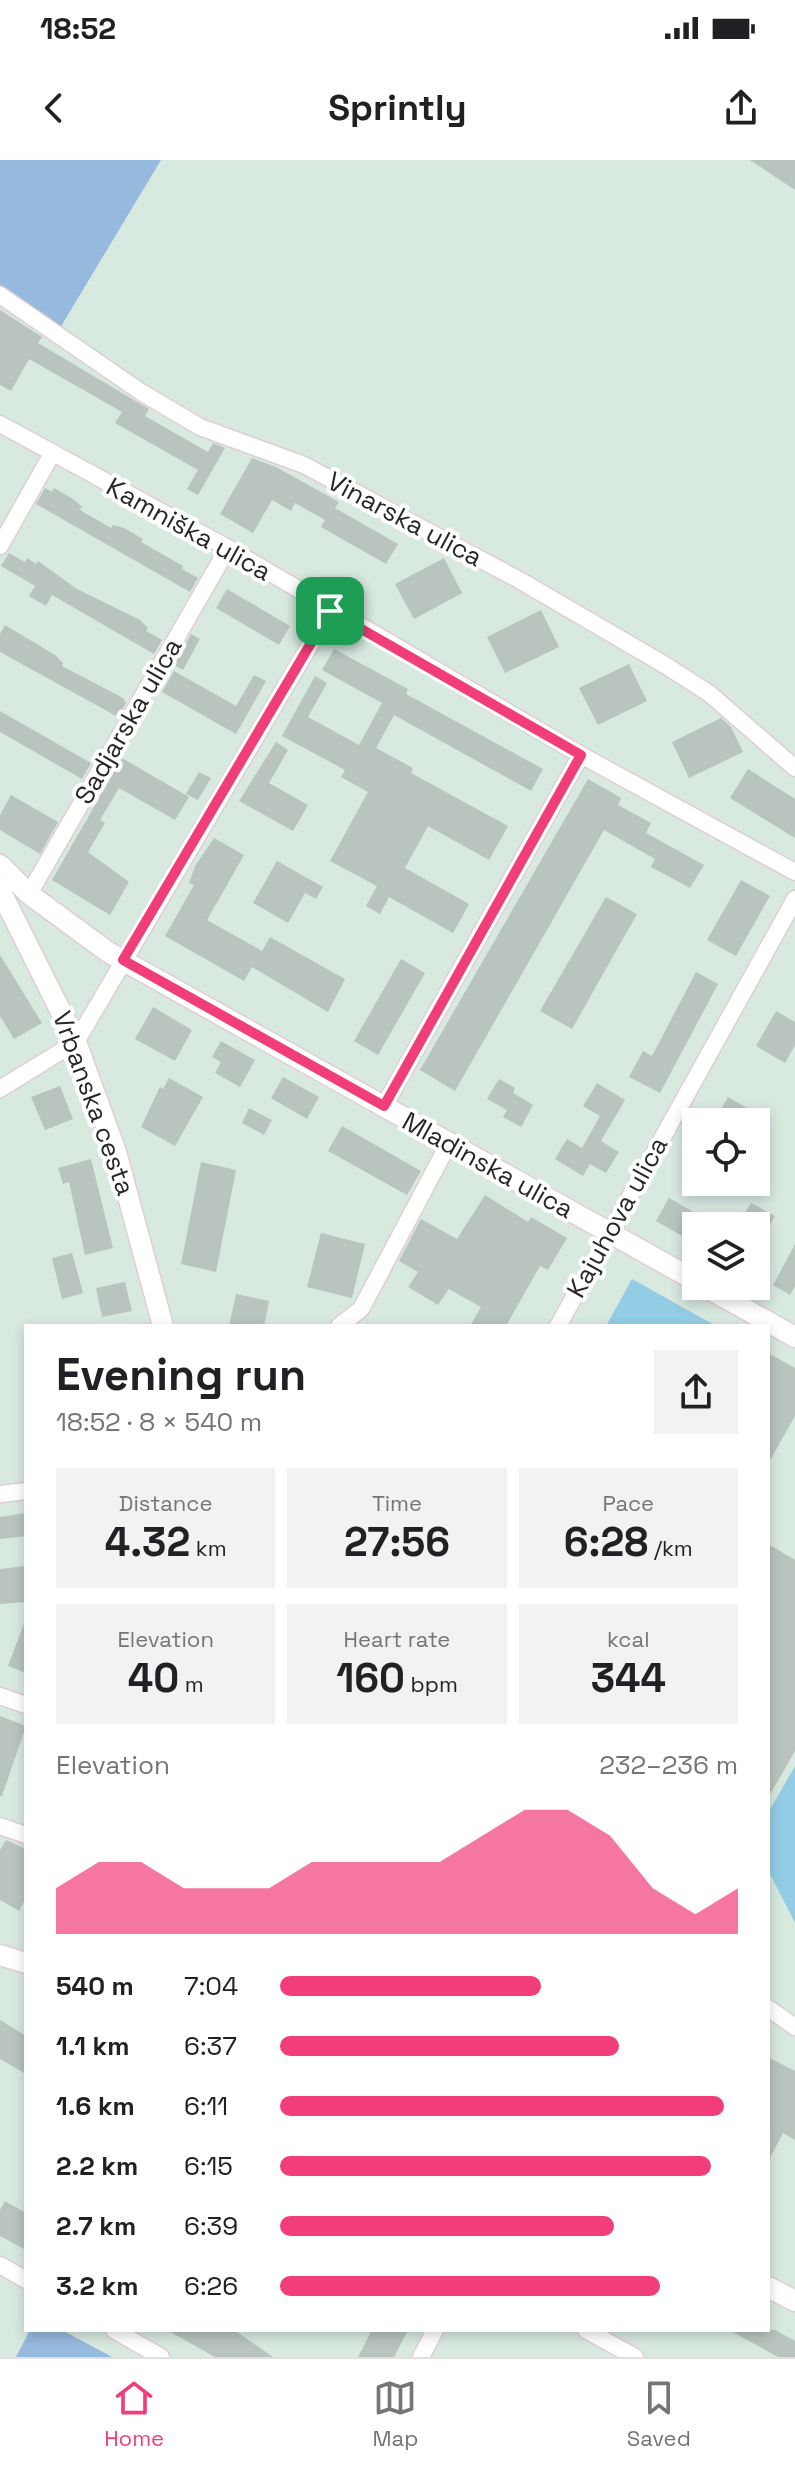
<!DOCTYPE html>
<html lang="en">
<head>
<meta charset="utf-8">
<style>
	body { margin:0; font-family:"Space Grotesk",sans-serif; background:#f2f2f2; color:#202124; height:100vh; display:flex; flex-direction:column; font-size:30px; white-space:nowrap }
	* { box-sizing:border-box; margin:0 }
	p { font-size:26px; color:#757577 }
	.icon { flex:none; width:44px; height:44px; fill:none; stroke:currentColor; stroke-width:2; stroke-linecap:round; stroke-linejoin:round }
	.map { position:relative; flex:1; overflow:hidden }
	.panel { position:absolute; left:24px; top:1164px; width:746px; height:1008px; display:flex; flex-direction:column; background:#fff; border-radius:0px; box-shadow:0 4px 12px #0003 }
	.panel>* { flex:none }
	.fabs { position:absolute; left:682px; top:948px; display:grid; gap:16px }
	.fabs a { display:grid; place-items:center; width:88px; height:88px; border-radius:0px; background:#fff; box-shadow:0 4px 12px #0003; font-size:40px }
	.pin { position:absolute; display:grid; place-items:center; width:68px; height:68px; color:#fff; margin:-34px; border-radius:16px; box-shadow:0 4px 12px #0006 }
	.round { display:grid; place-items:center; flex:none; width:84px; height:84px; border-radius:0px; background:#f2f2f2 }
	.headline { display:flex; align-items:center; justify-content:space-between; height:136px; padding:0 32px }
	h1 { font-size:44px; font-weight:600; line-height:60px }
	.figures { display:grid; grid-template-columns:repeat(3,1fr); gap:12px; height:136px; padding:8px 32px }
	.figures div { display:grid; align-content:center; border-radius:0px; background:#f2f2f2; text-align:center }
	.figures b { font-size:40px; font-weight:600 }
	.figures small { font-size:22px; font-weight:400 }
	.figures p { font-size:22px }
	.chart { height:224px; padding:16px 32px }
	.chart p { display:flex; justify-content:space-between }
	.chart svg { width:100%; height:144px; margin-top:8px; fill:#f13e78; opacity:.7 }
	ul { padding:0 32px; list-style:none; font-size:26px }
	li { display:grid; grid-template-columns:128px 96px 1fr; align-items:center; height:60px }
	li i { height:20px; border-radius:10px; background:#f13e78 }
	.status { display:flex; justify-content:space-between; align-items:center; height:56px; padding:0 40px; background:#fff; direction:ltr }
	.status svg { height:22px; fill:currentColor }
	header { display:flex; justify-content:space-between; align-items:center; height:104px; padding:0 32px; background:#fff; font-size:36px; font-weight:600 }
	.tab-bar { display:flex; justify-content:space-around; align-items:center; height:112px; border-top:2px solid #e0e0e0; background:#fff; font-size:22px; color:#757577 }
	.tab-bar a { display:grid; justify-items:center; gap:4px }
	.tab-bar .selected { color:#f13e78 }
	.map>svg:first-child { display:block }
</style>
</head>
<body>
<div class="status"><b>18:52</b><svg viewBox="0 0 49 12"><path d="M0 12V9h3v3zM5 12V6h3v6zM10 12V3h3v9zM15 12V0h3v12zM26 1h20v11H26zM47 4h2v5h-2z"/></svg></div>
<header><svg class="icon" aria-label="back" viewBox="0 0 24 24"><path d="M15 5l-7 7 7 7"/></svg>Sprintly<svg class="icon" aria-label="share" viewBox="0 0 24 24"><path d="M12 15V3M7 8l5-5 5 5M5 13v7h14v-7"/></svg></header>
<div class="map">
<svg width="795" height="2197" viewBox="0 0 795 2197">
	<rect width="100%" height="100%" fill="#d8e9e0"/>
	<path fill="#96b9de" d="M0,0h161l-101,168 -60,-43z
		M30,2170h32l50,27h-96z"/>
	<path fill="#92cde5" d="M632,1119l84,47h-110z
		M795,1606v157l-27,-53v-57z"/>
	<path fill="#b8c4bd" d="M750,0h45v30z
		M0,150l42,27 -4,6 111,66 -4,7 63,36 5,-9 12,5 -27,47 -11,-6 11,-19 -83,-47 7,-11 -93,-53 -18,32 -11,-6z
		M252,298l24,9 63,35 -4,6 63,36 -12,20 -65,-37 4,-7 -30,-17 -4,8 -19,-11 -19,33 -33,-19z
		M45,328l7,4 2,-4 19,11 9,8 -2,3 31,18 2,-3 11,3 19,11 -2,3 42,24 -1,3 16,9 -8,14 -154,-88z
		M9,393l16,9 2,-4 9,6 2,-3 39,28 63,31 8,8 -2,3 16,9 -8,14 -102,-59 -6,11 -17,-10 6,-10 -34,-20z
		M444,398l18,35 -48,26 -19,-35z
		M227,429l63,37 -11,19 -63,-37z
		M541,450l18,37 -54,26 -18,-36z
		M5,465l50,30 8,8 -1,3 61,32 3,5 -8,14 -118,-65v-18z
		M191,474l9,5 -17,31 -9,-5z
		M334,489l74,40 -2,5 137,75 -12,22 -137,-76 -18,33 37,20 -2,5 97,53 -19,34 -61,-34 -23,42 64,36 -16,29 -64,-36 -9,17 -14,-8 11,-20 -47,-25 38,-69 -27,-15 4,-7 -63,-34 33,-60 12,7 -19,34 51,28 23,-42 -60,-33z
		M629,504l18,37 -49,24 -19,-37z
		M174,511l62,35 18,-31 12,6 -30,53 -74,-42z
		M0,551l91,52 -9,16 -82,-47z
		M721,558l10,9 12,25 -54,26 -17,-36z
		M276,582l12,8 -19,33 39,22 -15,26 -54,-30z
		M122,598l67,39 -14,23 -56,-32 -19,32 5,3 -17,29 41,30 -19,33 -58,-35z
		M748,609l47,30v39l-65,-40z
		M199,612l12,6 -13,22 -12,-6z
		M588,619l33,19 -3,7 33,18 -5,10 58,32 -14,23 -39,-21 4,-8 -51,-29 -149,261 -35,-21z
		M11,635l47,27 -18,32 -40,-24v-15z
		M214,678l30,17 -37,65 55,31 8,-14 75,42 -17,33 -76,-45 -8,14 -79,-45 29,-51 -5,-2 6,-17z
		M277,701l46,26 -7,12 -11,-6 -17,30 -35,-20z
		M741,720l29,16 -34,60 -29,-16z
		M606,737l31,17 -65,115 -32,-18z
		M0,795l42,68 -28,16 -14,-23z
		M401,799l24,14 -47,82 -24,-14z
		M696,812l22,12 -58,109 -31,-16 14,-26 9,5z
		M153,847l39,23 -17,31 -40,-22z
		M776,851l19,11v23l-10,18 -29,-17z
		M221,881l34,19 -15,27 -25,-14 6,-11 -9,-5z
		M283,917l36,20 -12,22 -36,-21z
		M169,918l34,19 -28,49 -34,-19 19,-40 3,2z
		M499,919l16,9 -2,5 20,12 -12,22 -18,-10 4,-7 -20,-11z
		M597,923l28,17 -24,41 18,11 -13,21 -16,-9 -7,12 -28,-17 12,-20 15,9 18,-32 -17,-10z
		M60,926l13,33 -28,11 -14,-33z
		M728,937l26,15 -5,10h-35z
		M249,948l23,12 -8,15 -22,-12z
		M342,966l79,45 -14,24 -79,-44z
		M91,999l22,89 -28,7 -16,-73 -6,2 -5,-16z
		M201,1002l35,8 -20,102 -35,-8z
		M485,1035l43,27 3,-5 36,21 -19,32 -8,-4 -34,60h-36l11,-19 -32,-18 -11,16 -30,-18 10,-15 -19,-11 22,-42 36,20z
		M669,1038l35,20 -8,8 -5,15 -35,-20z
		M751,1043l24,13 -19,33v-23h-19z
		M321,1073l44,11 -13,54 -45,-11z
		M795,1084v42l-5,9 -17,-10z
		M72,1093l11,40 -21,6 -10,-41z
		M125,1122l7,29 -30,6 -6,-29z
		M236,1134l33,7 -5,25h-35z
		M768,1193l27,15v48l-27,48z
		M26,1353v23l-26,3v-22z
		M768,1384l27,16v191l-27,47z
		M26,1406v36l-26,2v-35z
		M25,1461h1v52l-18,-7z
		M0,1556l26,10 -24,70h-2z
		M6,1680l20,9v49l-7,13 -19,-11v-50z
		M0,1860l26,16v38l-26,-15z
		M768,1897l27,14v69l-12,-7 -15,29z
		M5,2041l21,12v37l-26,-14v-26z
		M167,2170h67l39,27h-58z
		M372,2170h36l-14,27h-36z
		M729,2170h46l20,11v16h-17z"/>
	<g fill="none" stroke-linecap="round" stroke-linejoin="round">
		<defs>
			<path id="minor" d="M0,135l141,97 59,35 104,38 217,116 144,84 45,29 85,74
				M0,264l228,124 353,207 214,117
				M0,386l52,-92
				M29,734l199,-346
				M0,929l76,-47 254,-431
				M384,946l197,-351
				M339,1166l22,-17 88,-166
				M558,1166l237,-427
				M0,1334l26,-3
				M0,1536l26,9
				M0,1666l26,9
				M768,1848l27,19
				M0,2105l26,15
				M114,2170l47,27
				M586,2170l49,27
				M421,2197l14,-27"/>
			<path id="tertiary" d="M0,705l29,29 79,58 588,329
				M0,730l76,152 40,110 47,174
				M704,1126l91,51
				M0,1795l26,8
				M768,2127l27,14"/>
		</defs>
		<use href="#minor" stroke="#dfced4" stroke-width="19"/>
		<use href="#tertiary" stroke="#dfced4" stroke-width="23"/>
		<use href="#minor" stroke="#fff" stroke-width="16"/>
		<use href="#tertiary" stroke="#fff" stroke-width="20"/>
	</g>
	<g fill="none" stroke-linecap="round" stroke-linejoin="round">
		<defs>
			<path id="route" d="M330,451l251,144 -197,351 -261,-146z"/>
		</defs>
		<use href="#route" stroke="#fff" stroke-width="16"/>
		<use href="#route" stroke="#f13e78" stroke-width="10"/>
	</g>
	<g text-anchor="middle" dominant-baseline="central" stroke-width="8" stroke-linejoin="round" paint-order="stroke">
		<g font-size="26" fill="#272727" stroke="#fff">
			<text transform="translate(405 359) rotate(28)">Vinarska ulica</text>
			<text transform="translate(189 369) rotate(29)">Kamniška ulica</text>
			<text transform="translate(128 561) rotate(-60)">Sadjarska ulica</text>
			<text transform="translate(94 943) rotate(70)">Vrbanska cesta</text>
			<text transform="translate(488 1005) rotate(29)">Mladinska ulica</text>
			<text transform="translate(617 1057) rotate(-61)">Kajuhova ulica</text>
		</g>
	</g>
</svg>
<div class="fabs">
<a><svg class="icon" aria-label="locate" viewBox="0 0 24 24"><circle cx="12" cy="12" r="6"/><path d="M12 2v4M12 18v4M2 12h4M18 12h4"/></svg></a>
<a><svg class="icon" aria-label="layers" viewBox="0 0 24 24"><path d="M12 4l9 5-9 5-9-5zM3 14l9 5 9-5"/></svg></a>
</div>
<div class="pin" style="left:330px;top:451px;background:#1e9e55"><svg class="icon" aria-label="arrive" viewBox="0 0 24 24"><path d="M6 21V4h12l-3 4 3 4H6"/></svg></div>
<section class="panel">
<div class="headline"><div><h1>Evening run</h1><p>18:52 · 8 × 540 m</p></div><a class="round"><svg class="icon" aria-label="share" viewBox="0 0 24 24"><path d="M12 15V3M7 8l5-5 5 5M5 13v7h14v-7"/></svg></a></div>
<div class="figures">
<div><p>Distance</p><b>4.32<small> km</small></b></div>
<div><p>Time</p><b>27:56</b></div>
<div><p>Pace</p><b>6:28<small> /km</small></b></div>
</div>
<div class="figures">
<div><p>Elevation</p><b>40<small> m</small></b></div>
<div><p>Heart rate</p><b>160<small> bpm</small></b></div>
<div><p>kcal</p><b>344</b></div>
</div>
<div class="chart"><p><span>Elevation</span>232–236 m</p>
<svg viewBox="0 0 160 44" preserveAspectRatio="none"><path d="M0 44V30L10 22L20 22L30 30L40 30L50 30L60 22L70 22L80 22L90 22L100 14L110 6L120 6L130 14L140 30L150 38L160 30V44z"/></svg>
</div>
<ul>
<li><b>540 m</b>7:04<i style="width:57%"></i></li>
<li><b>1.1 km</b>6:37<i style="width:74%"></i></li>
<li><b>1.6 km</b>6:11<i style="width:97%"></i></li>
<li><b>2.2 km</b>6:15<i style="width:94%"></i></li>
<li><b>2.7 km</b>6:39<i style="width:73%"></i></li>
<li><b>3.2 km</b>6:26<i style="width:83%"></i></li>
</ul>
</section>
</div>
<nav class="tab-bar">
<a class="selected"><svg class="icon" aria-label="home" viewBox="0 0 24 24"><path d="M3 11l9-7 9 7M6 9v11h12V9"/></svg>Home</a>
<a><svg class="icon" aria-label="map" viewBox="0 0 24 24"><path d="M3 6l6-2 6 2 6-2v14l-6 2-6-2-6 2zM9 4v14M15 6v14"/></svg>Map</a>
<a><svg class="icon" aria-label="saved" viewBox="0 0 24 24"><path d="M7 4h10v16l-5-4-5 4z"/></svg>Saved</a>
</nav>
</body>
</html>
